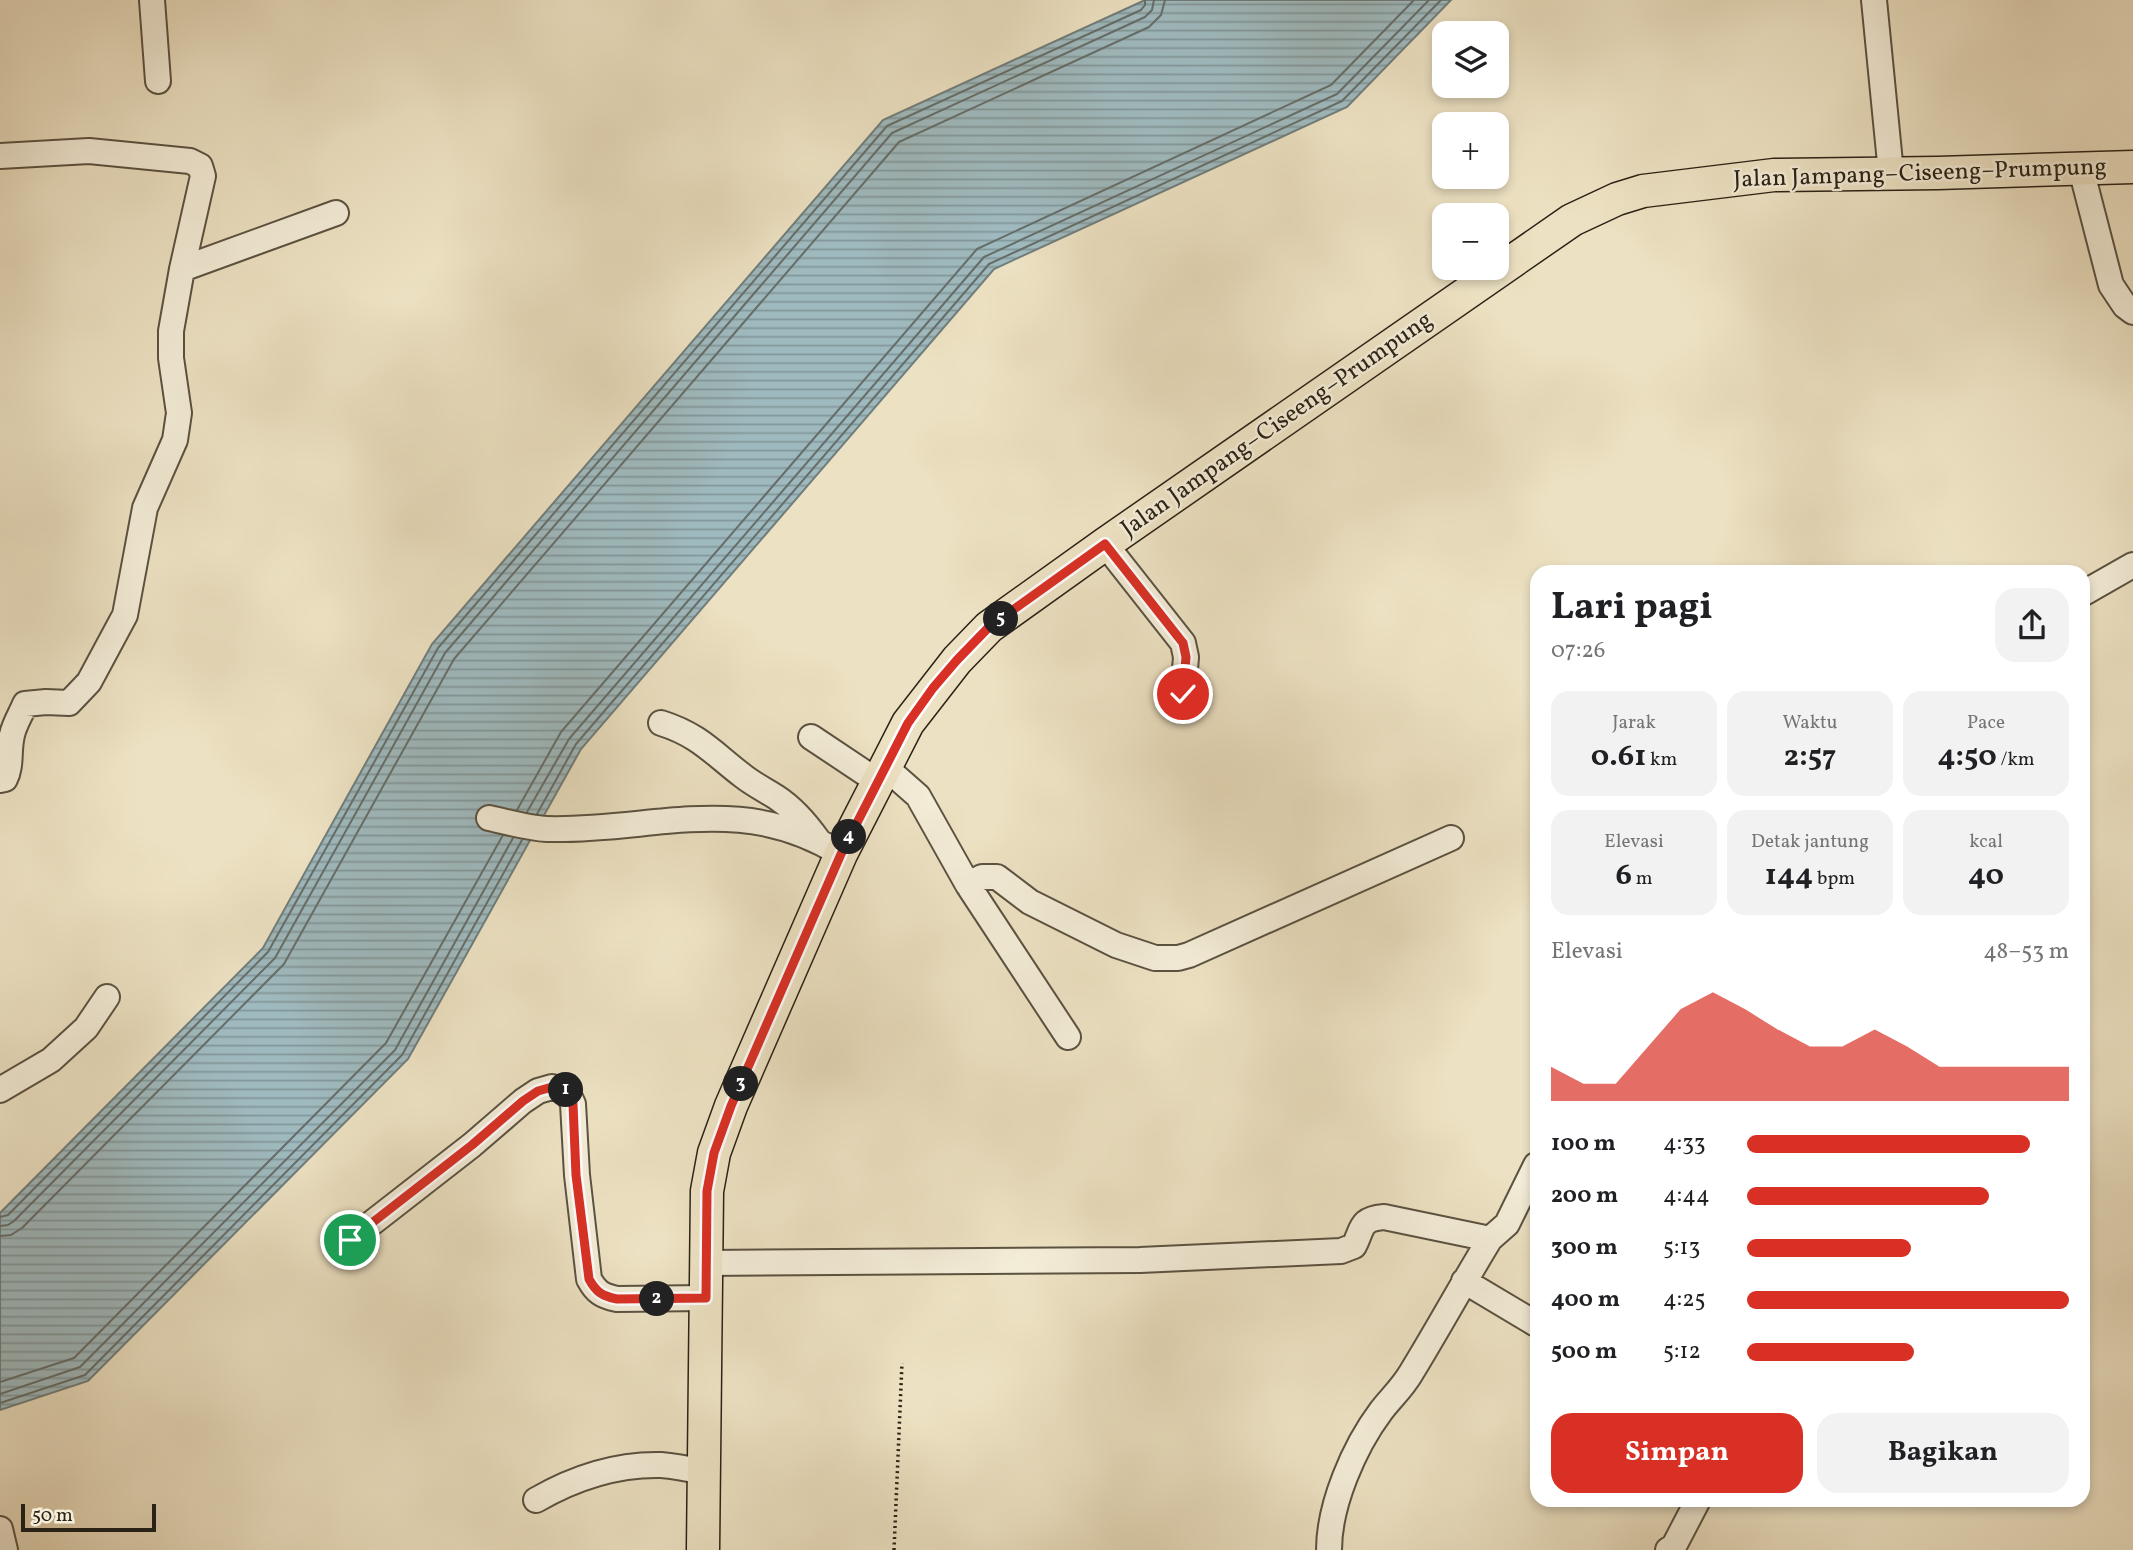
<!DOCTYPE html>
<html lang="id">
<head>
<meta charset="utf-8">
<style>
	body { margin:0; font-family:Vollkorn,serif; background:#f2f2f2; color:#202124; height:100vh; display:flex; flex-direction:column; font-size:26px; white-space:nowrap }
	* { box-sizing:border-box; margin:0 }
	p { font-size:23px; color:#757577 }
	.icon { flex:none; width:38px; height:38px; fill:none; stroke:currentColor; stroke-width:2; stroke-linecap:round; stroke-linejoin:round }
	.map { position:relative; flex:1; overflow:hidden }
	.sheet { position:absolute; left:1530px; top:565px; width:560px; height:942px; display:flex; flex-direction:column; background:#fff; border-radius:21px; box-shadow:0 4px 10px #0003 }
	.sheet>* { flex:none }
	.tools { position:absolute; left:1432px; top:21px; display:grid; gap:14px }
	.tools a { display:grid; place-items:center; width:77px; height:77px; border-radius:14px; background:#fff; box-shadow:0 4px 10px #0003; font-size:35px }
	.scale { position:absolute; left:21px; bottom:18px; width:135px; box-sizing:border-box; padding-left:7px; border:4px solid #2b2216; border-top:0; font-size:19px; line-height:24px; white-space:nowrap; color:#2b2216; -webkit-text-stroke:5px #f3ecd7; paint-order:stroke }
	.pin { position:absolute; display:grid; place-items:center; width:60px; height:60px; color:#fff; margin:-30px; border:4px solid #fff; border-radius:50%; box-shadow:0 2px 7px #0007 }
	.km { position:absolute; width:35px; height:35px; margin:-18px; border-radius:50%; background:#222; color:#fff; font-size:19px; line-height:35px; text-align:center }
	.round { display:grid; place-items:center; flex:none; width:74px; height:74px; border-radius:21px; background:#f2f2f2 }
	.head { display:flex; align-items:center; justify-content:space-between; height:119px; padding:0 21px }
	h1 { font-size:38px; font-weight:700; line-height:52px }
	.stats { display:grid; grid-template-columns:repeat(3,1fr); gap:10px; height:119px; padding:7px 21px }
	.stats div { display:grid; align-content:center; border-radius:18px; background:#f2f2f2; text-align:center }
	.stats b { font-size:30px; font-weight:700 }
	.stats small { font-size:19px; font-weight:400 }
	.stats p { font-size:19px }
	.chart { height:196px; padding:14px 21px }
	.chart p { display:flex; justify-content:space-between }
	.chart svg { width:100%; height:126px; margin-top:7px; fill:#d93025; opacity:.7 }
	.button { display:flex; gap:14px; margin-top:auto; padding:14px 21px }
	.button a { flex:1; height:80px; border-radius:21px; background:#d93025; color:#fff; font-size:28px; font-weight:700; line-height:80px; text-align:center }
	.button a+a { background:#f2f2f2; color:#202124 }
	ul { padding:0 21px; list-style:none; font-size:23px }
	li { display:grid; grid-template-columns:112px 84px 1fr; align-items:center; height:52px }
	li i { height:18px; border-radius:9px; background:#d93025 }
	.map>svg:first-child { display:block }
</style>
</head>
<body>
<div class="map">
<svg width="2133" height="1550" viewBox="0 0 2133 1550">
	<defs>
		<pattern id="water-rules" width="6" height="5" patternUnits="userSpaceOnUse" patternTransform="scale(1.75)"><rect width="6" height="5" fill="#9fbabf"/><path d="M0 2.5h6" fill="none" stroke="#82979a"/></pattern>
	</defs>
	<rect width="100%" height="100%" fill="#ece1c2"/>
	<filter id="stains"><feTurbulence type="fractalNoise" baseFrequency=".00286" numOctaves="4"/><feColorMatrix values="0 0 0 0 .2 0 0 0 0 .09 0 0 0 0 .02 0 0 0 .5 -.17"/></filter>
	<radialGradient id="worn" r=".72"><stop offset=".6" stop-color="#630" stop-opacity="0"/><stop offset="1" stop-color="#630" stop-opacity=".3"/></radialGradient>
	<path fill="url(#water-rules)" stroke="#717d7b" stroke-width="2" d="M1145,0h306l-104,107 -353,162 -413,480 -173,310 -320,322 -88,29v-197l263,-265 169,-304 451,-524z"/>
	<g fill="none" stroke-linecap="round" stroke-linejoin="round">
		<path stroke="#656e6a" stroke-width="2" d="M517,810l44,-78 416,-483 354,-164 83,-85
			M527,812l42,-73 415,-482 353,-163 92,-94
			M537,814l39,-70 413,-480 353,-163 99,-101
			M0,1217l8,-2 260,-263 170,-304 449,-522 254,-116 4,-5v-5
			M0,1226l8,-1 6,-4 261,-263 170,-305 447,-520 253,-116 7,-7 2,-10
			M0,1236l11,-1 11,-7 262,-264 170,-305 445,-517 250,-115 12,-12 4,-15
			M0,1382l74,-24 312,-315 117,-208
			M0,1394l80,-27 315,-317 118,-212
			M0,1403l85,-28 317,-320 120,-215"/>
		<defs>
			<path id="minor" d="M152,0l6,81
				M1874,0l17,173
				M0,156l89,-5 101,10 10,5 3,10 -21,93 -11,62v27l8,55 -4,27 -30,68 -20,107 -36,67 -20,21 -23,-1 -21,2c-4,10 -11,21 -13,31 -4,16 0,30 -7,44l-5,1
				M2081,169l30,116 14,21 8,6
				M182,269l154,-56
				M1105,544l78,99 3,14 -3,37
				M2082,594l51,-29
				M661,723c38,12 52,30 82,53 10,8 22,14 33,21 17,11 30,26 42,43
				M811,737l66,44
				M885,767l33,29 50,89 100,152
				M489,818c19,4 38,10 58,11 106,3 193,-38 294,25
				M968,885l14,-8h15l33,25 86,43 39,13h23l11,-3 262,-117
				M0,1090l51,-30 35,-32 21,-31
				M350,1240l122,-95 51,-44 15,-10 14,-4 15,4 6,13 4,71 12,104c7,13 13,17 28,20l89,-1
				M705,1263l435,-3 201,-9 13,-5c9,-17 5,-27 30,-29l106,22
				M1464,1281l72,43
				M536,1500c38,-22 80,-36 125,-35 14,1 29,4 43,7
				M0,1529l5,21
				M1329,1550c0,-45 25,-103 52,-139 10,-13 22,-24 30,-38 27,-44 52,-90 79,-134l17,-15 29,-59
				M1668,1550l6,-4 24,-46"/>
			<path id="major" d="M703,1550l4,-359 7,-38 17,-47 110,-252 67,-131 49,-63 32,-33 116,-83 467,-324 45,-21 26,-8 131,-16 164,-2 195,-6"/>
		</defs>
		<use href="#minor" stroke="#5b5241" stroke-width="28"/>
		<use href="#major" stroke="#2b2216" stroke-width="35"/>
		<path stroke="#2b2216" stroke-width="3.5" stroke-dasharray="2 3.5" stroke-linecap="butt" d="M894,1550l8,-187"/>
		<use href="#minor" stroke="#f3ecd7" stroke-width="24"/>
		<use href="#major" stroke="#ece1c2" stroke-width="32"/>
	</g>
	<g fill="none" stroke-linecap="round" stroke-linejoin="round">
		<defs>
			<path id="route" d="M350,1240l122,-95 51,-44 15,-10 14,-4 15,4 6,13 3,71 13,104c7,13 13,17 28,20l89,-1 1,-107 7,-38 17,-47 110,-252 67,-131 25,-35 24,-28 32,-33 116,-83 78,99 3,14 -3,37"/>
		</defs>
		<use href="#route" stroke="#fff" stroke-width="14"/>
		<use href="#route" stroke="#d93025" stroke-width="9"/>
	</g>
	<g text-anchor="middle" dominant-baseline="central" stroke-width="5" stroke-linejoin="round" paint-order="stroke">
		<g font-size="24" fill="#2b2216" stroke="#f3ecd7">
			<text transform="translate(1920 174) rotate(-2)">Jalan Jampang–Ciseeng–Prumpung</text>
			<text transform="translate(1277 425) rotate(-35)">Jalan Jampang–Ciseeng–Prumpung</text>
		</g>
	</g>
	<rect width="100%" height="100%" filter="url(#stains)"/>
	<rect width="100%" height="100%" fill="url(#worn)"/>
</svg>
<div class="tools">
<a><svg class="icon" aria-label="layers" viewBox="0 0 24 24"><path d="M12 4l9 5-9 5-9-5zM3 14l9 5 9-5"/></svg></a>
<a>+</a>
<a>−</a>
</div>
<div class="scale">50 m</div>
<div class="pin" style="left:350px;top:1240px;background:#1e9e55"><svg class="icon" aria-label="arrive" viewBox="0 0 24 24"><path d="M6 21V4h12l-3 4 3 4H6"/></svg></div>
<div class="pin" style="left:1183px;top:694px;background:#d93025"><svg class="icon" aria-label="check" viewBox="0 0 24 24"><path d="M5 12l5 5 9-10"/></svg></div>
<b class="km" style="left:566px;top:1090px">1</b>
<b class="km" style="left:657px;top:1299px">2</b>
<b class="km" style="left:741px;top:1084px">3</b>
<b class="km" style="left:849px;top:837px">4</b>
<b class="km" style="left:1001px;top:619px">5</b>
<section class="sheet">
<div class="head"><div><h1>Lari pagi</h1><p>07:26</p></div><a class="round"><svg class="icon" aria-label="share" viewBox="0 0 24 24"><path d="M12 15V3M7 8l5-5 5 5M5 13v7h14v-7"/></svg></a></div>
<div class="stats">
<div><p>Jarak</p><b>0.61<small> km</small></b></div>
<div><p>Waktu</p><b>2:57</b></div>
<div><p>Pace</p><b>4:50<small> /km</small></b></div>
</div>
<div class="stats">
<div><p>Elevasi</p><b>6<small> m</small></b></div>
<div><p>Detak jantung</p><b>144<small> bpm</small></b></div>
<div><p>kcal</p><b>40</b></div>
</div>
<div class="chart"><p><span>Elevasi</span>48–53 m</p>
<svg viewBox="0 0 160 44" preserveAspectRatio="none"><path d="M0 44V32L10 38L20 38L30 25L40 12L50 6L60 12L70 19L80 25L90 25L100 19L110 25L120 32L130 32L140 32L150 32L160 32V44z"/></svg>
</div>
<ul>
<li><b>100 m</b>4:33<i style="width:88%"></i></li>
<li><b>200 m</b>4:44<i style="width:75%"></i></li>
<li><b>300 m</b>5:13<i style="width:51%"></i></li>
<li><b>400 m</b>4:25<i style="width:100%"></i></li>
<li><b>500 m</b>5:12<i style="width:52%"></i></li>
</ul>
<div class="button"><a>Simpan</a><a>Bagikan</a></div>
</section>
</div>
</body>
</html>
